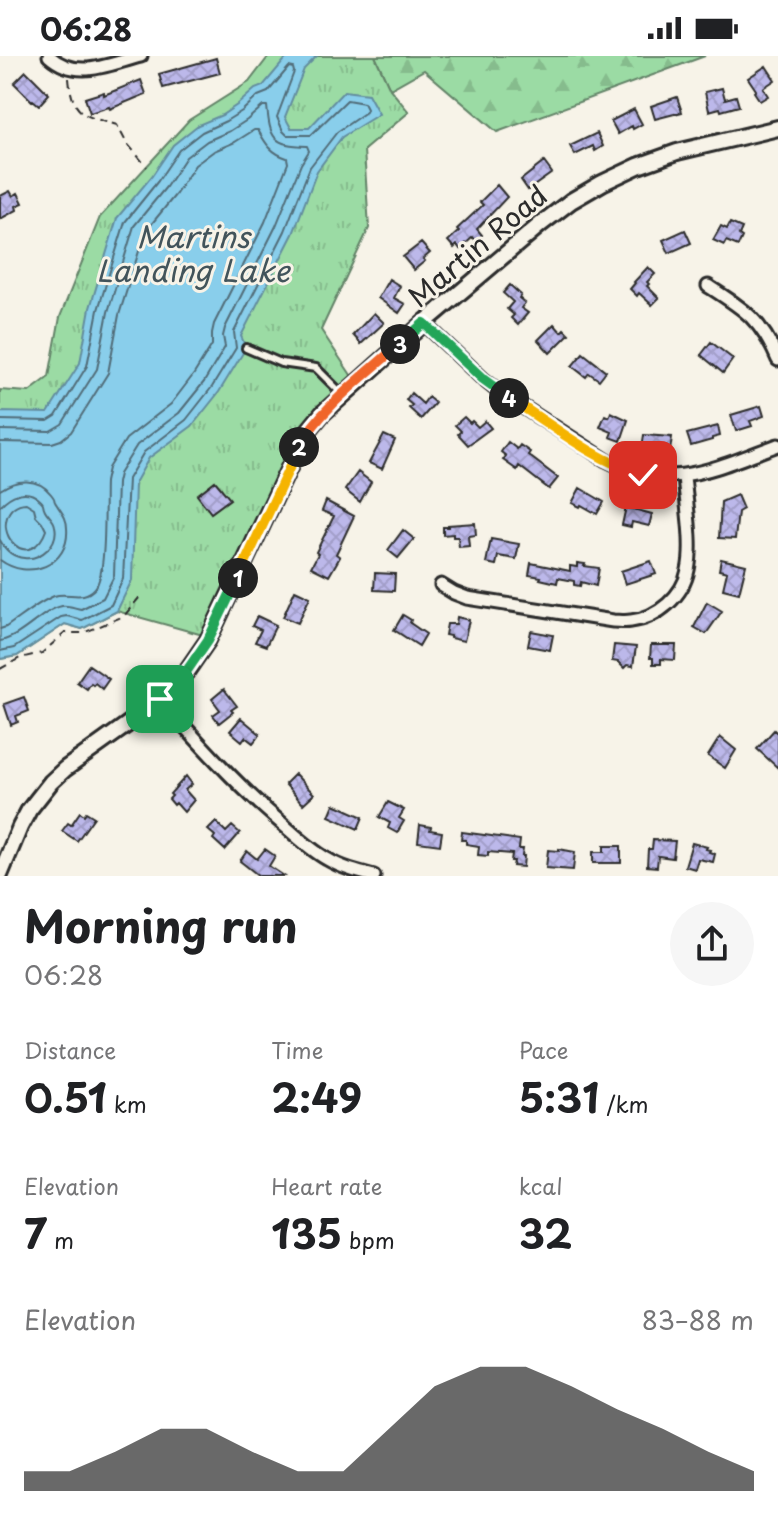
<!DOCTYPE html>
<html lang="en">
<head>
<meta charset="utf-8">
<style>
	body { margin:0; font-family:"Playpen Sans",sans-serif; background:#f6f6f6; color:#202124; height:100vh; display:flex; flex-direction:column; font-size:30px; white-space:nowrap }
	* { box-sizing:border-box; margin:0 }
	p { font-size:26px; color:#757577 }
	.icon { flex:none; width:44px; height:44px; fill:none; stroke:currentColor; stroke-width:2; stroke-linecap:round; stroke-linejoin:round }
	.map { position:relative; height:820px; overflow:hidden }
	.side { display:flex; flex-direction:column; background:#fff; flex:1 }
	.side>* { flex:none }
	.pin { position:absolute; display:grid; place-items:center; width:68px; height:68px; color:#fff; margin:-34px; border-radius:16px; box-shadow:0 4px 12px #0006 }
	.km { position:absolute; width:40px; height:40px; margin:-20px; border-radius:50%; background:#222; color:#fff; font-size:22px; line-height:40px; text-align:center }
	.round { display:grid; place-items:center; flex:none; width:84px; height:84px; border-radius:42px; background:#f6f6f6 }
	.overview { display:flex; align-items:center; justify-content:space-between; height:136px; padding:0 24px }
	h1 { font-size:44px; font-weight:700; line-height:60px }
	.metrics { display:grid; grid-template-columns:repeat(3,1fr); gap:12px; height:136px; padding:8px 24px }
	.metrics div { display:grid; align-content:center }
	.metrics b { font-size:40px; font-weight:700 }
	.metrics small { font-size:22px; font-weight:400 }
	.metrics p { font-size:22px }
	.chart { height:224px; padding:16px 24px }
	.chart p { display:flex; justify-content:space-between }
	.chart svg { width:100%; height:144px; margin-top:8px; fill:#2b2b2b; opacity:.7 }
	.status { display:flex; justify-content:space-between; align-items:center; height:56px; padding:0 40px; background:#fff; direction:ltr }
	.status svg { height:22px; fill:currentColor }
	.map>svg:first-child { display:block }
</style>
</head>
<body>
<div class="status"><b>06:28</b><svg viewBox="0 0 49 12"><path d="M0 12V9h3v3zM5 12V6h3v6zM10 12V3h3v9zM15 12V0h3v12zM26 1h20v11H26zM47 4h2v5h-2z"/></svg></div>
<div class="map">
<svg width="778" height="820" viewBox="0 0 778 820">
	<defs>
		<pattern id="forest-firs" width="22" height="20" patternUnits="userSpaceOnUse" patternTransform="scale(2)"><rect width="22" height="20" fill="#9bdba4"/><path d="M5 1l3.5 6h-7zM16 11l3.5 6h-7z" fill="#86bc8d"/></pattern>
		<pattern id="park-tufts" width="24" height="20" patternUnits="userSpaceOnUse" patternTransform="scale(2)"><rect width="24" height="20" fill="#9bdba4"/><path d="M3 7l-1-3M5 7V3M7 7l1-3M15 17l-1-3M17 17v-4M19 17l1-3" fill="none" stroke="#86bc8d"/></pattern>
		<pattern id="building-cross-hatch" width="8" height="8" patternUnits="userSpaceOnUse" patternTransform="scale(2)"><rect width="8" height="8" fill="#bcb8ea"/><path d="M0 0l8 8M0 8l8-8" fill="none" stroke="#a29ec9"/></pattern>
	</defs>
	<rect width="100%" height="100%" fill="#f7f3e8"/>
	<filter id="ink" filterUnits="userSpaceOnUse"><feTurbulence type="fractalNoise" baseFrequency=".0125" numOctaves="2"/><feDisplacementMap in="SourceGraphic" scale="16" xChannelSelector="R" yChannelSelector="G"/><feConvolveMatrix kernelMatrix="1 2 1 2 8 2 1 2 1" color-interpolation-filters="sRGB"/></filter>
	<g filter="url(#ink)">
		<path fill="url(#forest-firs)" stroke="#638368" stroke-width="2" d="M375,0h330l-208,76 -73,-62 -34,19z"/>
		<path fill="url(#park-tufts)" stroke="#638368" stroke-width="2" d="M269,0h106l15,33 19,23 -45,38 5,78 -48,102 34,51 -31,24 -32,39 -89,191 -86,-24 -35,18 -17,-5 -48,32 -17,3v-269l29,2 20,-15 11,-60 40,-100 89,-97 60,-38z"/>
		<path fill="#89ceeb" stroke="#638d9e" stroke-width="2" d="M288,0h29l-13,13 -19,48 6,11h18l35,-37 24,3 11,20 -37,23 -25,34 -24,63 -52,102 5,12 -27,44 -27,34 -43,32 -14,25 -3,97 -15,31 -35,18 -17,-5 -48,32 -17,3v-247l48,1 32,-50 10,-55 27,-90 35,-42 21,-31 25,-20 24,-10 15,-10 18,-16 8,-3z"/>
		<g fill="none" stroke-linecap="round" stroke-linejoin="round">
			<path stroke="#516c78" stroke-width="2" d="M0,364l48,1 8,-5 31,-50 11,-56 27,-88 33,-41 21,-31 23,-18 24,-11 16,-10 16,-15 10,-4 21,-25 4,1 1,4 -17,45 6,14 4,4h24l36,-35 17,3 3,6 -1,3 -29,20 -27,35 -25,64 -51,101 2,16 -24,39 -26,33 -42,32 -16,27 -5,100 -12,26 -29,15 -15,-4 -6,1 -47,31 -14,3
				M0,374l50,1 12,-7 35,-55 11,-57 26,-86 32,-39 20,-30 21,-16 23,-10 17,-11 16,-14h4c3,33 6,39 40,40l2,5 -8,13 -25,62 -51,102 -2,8 2,11 -21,35 -25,31 -42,32 -18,29 -2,9 -3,93 -11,22 -22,11c-6,-1 -13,-4 -19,-3 -20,4 -38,30 -62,35
				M0,386l52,1 9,-3 10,-8 37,-59 11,-58 26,-83 31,-38 19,-29 19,-14 21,-9 19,-12h4c8,14 13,23 29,28l1,5 -23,59 -51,102 -2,9v12l-18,29 -23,30 -45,35 -18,29 -3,14c-1,22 2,92 -10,106 -12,14 -27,3 -41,8 -17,7 -33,21 -48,31l-6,2
				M0,434c16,-11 38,-13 51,4 7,9 0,2 6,11 5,8 10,13 10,23 3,38 -39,53 -67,32
				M26,447l8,5 2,8 6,6 4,8c-5,15 -20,28 -34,12 -12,-15 -6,-38 14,-39z
				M0,450c10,-11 26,-19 39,-7 7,6 2,3 6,11 3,6 9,9 10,16 4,18 -14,34 -31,32 -11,-1 -19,-8 -24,-18"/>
		</g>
		<path fill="url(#building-cross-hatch)" stroke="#2b2b2b" stroke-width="2" d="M216,2l4,15 -57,15 -4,-14z
			M766,10l9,14 -12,8 5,8 -8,5 -6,-9 2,-2 -8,-12z
			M26,15l23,23 -10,11 -6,-5 -1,1 -18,-18z
			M141,24l5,14 -36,15 -1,-2 -19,6 -5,-15 19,-6v3z
			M722,32l3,11 11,-3 3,10 -18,5 -1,-3 -11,3 -4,-19z
			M677,41l5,15 -27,7 -4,-13z
			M634,53l8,15 -9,5 -1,-3 -14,8 -7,-13z
			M597,77l6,13 -8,5 -2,-5 -18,9 -5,-9z
			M544,106l8,11 -24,17 -7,-10z
			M497,129l10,12 -30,32 5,6 -6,6 -3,-4 -13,12 -3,-4 -3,3 -6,-7 11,-10 -2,-2 26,-24 -3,-3z
			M10,135l3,5 5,-3 5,10 -7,3 1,4 -17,9v-23z
			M730,167l12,5 -3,7 3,2 -4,9 -12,-5 -2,4 -11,-5 8,-14 6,3z
			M685,174l6,13 -22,10 -6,-13z
			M421,187l9,10 -7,6 2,2 -11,9 -11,-13z
			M648,211l7,7 -8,8 2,2 -2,2 12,12 -7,7 -13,-12 -2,3 -7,-7 5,-6 -1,-1z
			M389,223l11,7 -6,12 11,6 -6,9 -21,-15z
			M510,229l11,10 -2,3 6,5 -4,5 7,5 -10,12 -7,-7 3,-3 -7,-6 6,-7 -10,-9z
			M374,257l10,10 -23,21 -8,-9z
			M554,268l7,8 3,-3 5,5 -19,19 -12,-13z
			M711,286l22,17 -10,14 -22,-18z
			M583,297l23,18 -7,9 -10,-7 -3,4 -14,-11z
			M411,337l12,11 5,-7 7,6 -14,16 -12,-11 3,-3 -6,-5z
			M761,350l3,10 -14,5 2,5 -16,5 -5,-16z
			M611,356l17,8 -7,21 -11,-4 2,-5 -12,-5 5,-12 4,2z
			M464,361l6,6 2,-2 6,6 7,-6 6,7 -23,17 -10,-11 3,-3 -6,-6z
			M718,370l2,10 -8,2v2l-21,6 -4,-12z
			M384,379l11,5 -13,29 -13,-6z
			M644,379l28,2 -2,14 -28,-3z
			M508,386l9,7 3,-4 10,7 -2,3 30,23 -9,11 -30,-23 -2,4 -14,-10 3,-4 -5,-4z
			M358,416l13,10 -11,20 -15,-12z
			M215,425l15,18 -19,14 -14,-18z
			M580,432l24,14 -7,12 -16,-9 -1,2 -8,-4z
			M737,439l6,14 -5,3 -3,27 -16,-1 2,-36z
			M326,445l28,15 -18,38 4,3 -11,19 -18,-9 7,-13 -2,-2 18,-36 -12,-5z
			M626,451l26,7 -3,12 -17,-4 -1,5 -9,-2z
			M475,467l1,12 -8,1 1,10 -10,1 -1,-10h-5v-3l-10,1v-8h5v-2z
			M403,474l11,9 -16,19 -10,-8z
			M491,483l28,5 -3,15 -18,-3 -2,9 -10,-2z
			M721,503l25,6 -7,28 -16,-4 4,-17 -8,-2z
			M651,505l5,13 -31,10 -4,-13z
			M531,507l39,8v-5l7,1v-4l8,1 -1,2 15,2 -3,18 -15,-4 -1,4 -6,-1v-4l-16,-3 -1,5 -17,-4 1,-2 -12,-2z
			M375,517l20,1 -1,17 -20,-1z
			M295,534l15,7 -12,26 -15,-6z
			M707,546l15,9 -16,23 -12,-7z
			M403,559l8,5 -1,3 16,11 -7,12 -25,-16z
			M257,560l19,9 -10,21 -11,-4 6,-12 -9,-4z
			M457,561l12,3 -5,21 -14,-3v-2l-5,-1 2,-11h9z
			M531,575l22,4 -3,15 -22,-4z
			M614,589l22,2 -3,19 -6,-1 -3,3 -6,-6 -6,-1z
			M651,589h25l-1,15 -14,-1v5h-8v-6h-3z
			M89,609l20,14 -7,10 -7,-6 -2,2 -2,-2 -4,6 -10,-7z
			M224,633l13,17 -6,4 2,2 -14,11 -6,-8 7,-5 -8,-11z
			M24,641l5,14 -13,5 2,6 -7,3 -7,-21z
			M241,662l19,16 -7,9 -8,-6 -3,4 -12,-10z
			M774,674l4,4v34l-21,-19z
			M720,681l16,13 -11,18 -17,-12z
			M295,718l19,20 -11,10 -18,-20z
			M186,720l6,8 -7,6 9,10 -10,12 -8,-9 -2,2 -5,-6 3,-3 -2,-2z
			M388,746l16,8 -5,8 5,3 -7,12 -9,-5 2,-5 -11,-6z
			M334,748l29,13 -5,12 -29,-13z
			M80,756l4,3 2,-3 8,5 -17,24 -15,-10 6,-8 3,2z
			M216,766l10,10 6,-6 8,7 -15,17 -12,-11 2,-3 -7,-6z
			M420,769l11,2 -1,3 12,2 -2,13 -22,-3z
			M462,776l58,8 -1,9h4l-1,7h2l-1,11 -10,-1 1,-5h-3l1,-7 -24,-2v4l-10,-1 1,-9 -13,-2v-4h-5z
			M653,784l22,1 -2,17 -15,-2 -1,11 -10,-1 1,-17h4z
			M692,787l15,4 -1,2 4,1 -1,2 6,2 -2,8 -15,-3 -3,10 -10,-3z
			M604,790h17v17h-28v-11h11z
			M265,793l10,7 -6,10 15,10h-25l-19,-15 7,-10 10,8z
			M559,793l16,3 -2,18 -27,-2 2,-18 11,1z"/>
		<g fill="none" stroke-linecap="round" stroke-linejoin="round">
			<defs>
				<path id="service" d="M246,292l35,15 35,5 28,28"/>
				<path id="minor" d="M49,0c28,25 59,8 92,0
					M708,230c36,23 53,33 70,74
					M424,267l59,56 15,12 108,69c66,33 108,8 172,-15
					M441,529l13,8 13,5 146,23c6,0 12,1 18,0 27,-3 52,-25 57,-51 6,-26 -2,-67 -4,-94
					M160,643c38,43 75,84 118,121 16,14 31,29 49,39 15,9 31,13 47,17"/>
				<path id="tertiary" d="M0,819l20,-48 9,-17 22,-28 14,-13 77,-55 18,-15 26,-27 22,-32 88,-187 12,-22 14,-17 102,-91 117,-99 30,-23 31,-18 36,-17 39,-14 101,-24"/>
			</defs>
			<use href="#service" stroke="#2b2b2b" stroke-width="12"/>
			<use href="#minor" stroke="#2b2b2b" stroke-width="17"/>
			<use href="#tertiary" stroke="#2b2b2b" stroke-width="20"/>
			<path stroke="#2b2b2b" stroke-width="2" stroke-dasharray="8 6" stroke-linecap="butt" d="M69,22c3,38 16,38 48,47l9,17 21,25
				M0,613l20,-11 22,-5 23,-20h18l41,-17 15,-18"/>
			<use href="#service" stroke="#f7f3e8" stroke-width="6"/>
			<use href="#minor" stroke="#f7f3e8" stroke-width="11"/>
			<use href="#tertiary" stroke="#f7f3e8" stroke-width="14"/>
		</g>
	</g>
	<g fill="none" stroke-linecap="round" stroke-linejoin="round" filter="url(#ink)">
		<defs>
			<path id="split-1" d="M160,643l26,-27 22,-32 30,-62"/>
			<path id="split-2" d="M238,522l61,-131"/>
			<path id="split-3" d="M299,391c21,-39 68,-73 101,-103"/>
			<path id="split-4" d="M400,288l24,-21 59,56 26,19"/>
			<path id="split-5" d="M509,342c43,27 85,62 134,77"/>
		</defs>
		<use href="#split-1" stroke="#fff" stroke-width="16"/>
		<use href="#split-2" stroke="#fff" stroke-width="16"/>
		<use href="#split-3" stroke="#fff" stroke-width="16"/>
		<use href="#split-4" stroke="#fff" stroke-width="16"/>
		<use href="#split-5" stroke="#fff" stroke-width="16"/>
		<use href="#split-1" stroke="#22a559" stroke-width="10"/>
		<use href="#split-2" stroke="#f5b400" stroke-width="10"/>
		<use href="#split-3" stroke="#f0652b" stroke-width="10"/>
		<use href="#split-4" stroke="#22a559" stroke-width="10"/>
		<use href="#split-5" stroke="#f5b400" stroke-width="10"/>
	</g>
	<g text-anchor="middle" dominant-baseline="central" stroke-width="6" stroke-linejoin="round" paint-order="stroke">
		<g font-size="28" fill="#2b2b2b" stroke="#f7f3e8">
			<text transform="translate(477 189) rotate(-40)">Martin Road</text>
		</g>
		<g font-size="30" font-style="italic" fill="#42545b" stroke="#f7f3e8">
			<text x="193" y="179">Martins<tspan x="193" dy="34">Landing Lake</tspan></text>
		</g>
	</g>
</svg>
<div class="pin" style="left:160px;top:643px;background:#1e9e55"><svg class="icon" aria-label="arrive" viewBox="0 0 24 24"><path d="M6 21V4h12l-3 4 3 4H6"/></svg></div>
<div class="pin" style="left:643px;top:419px;background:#d93025"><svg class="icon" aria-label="check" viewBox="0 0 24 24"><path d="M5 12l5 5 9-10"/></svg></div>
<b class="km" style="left:238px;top:522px">1</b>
<b class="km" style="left:299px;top:391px">2</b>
<b class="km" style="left:400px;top:288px">3</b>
<b class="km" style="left:509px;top:342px">4</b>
</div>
<section class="side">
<div class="overview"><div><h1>Morning run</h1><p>06:28</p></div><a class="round"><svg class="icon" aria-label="share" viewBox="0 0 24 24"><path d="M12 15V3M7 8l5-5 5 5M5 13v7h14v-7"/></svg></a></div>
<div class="metrics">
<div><p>Distance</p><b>0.51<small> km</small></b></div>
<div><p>Time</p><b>2:49</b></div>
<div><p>Pace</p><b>5:31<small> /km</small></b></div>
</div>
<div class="metrics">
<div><p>Elevation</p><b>7<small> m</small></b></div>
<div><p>Heart rate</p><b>135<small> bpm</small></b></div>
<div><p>kcal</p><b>32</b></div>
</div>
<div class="chart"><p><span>Elevation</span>83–88 m</p>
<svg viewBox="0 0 160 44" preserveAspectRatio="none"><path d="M0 44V38L10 38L20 32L30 25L40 25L50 32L60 38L70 38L80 25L90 12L100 6L110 6L120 12L130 19L140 25L150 32L160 38V44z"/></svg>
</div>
</section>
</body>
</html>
